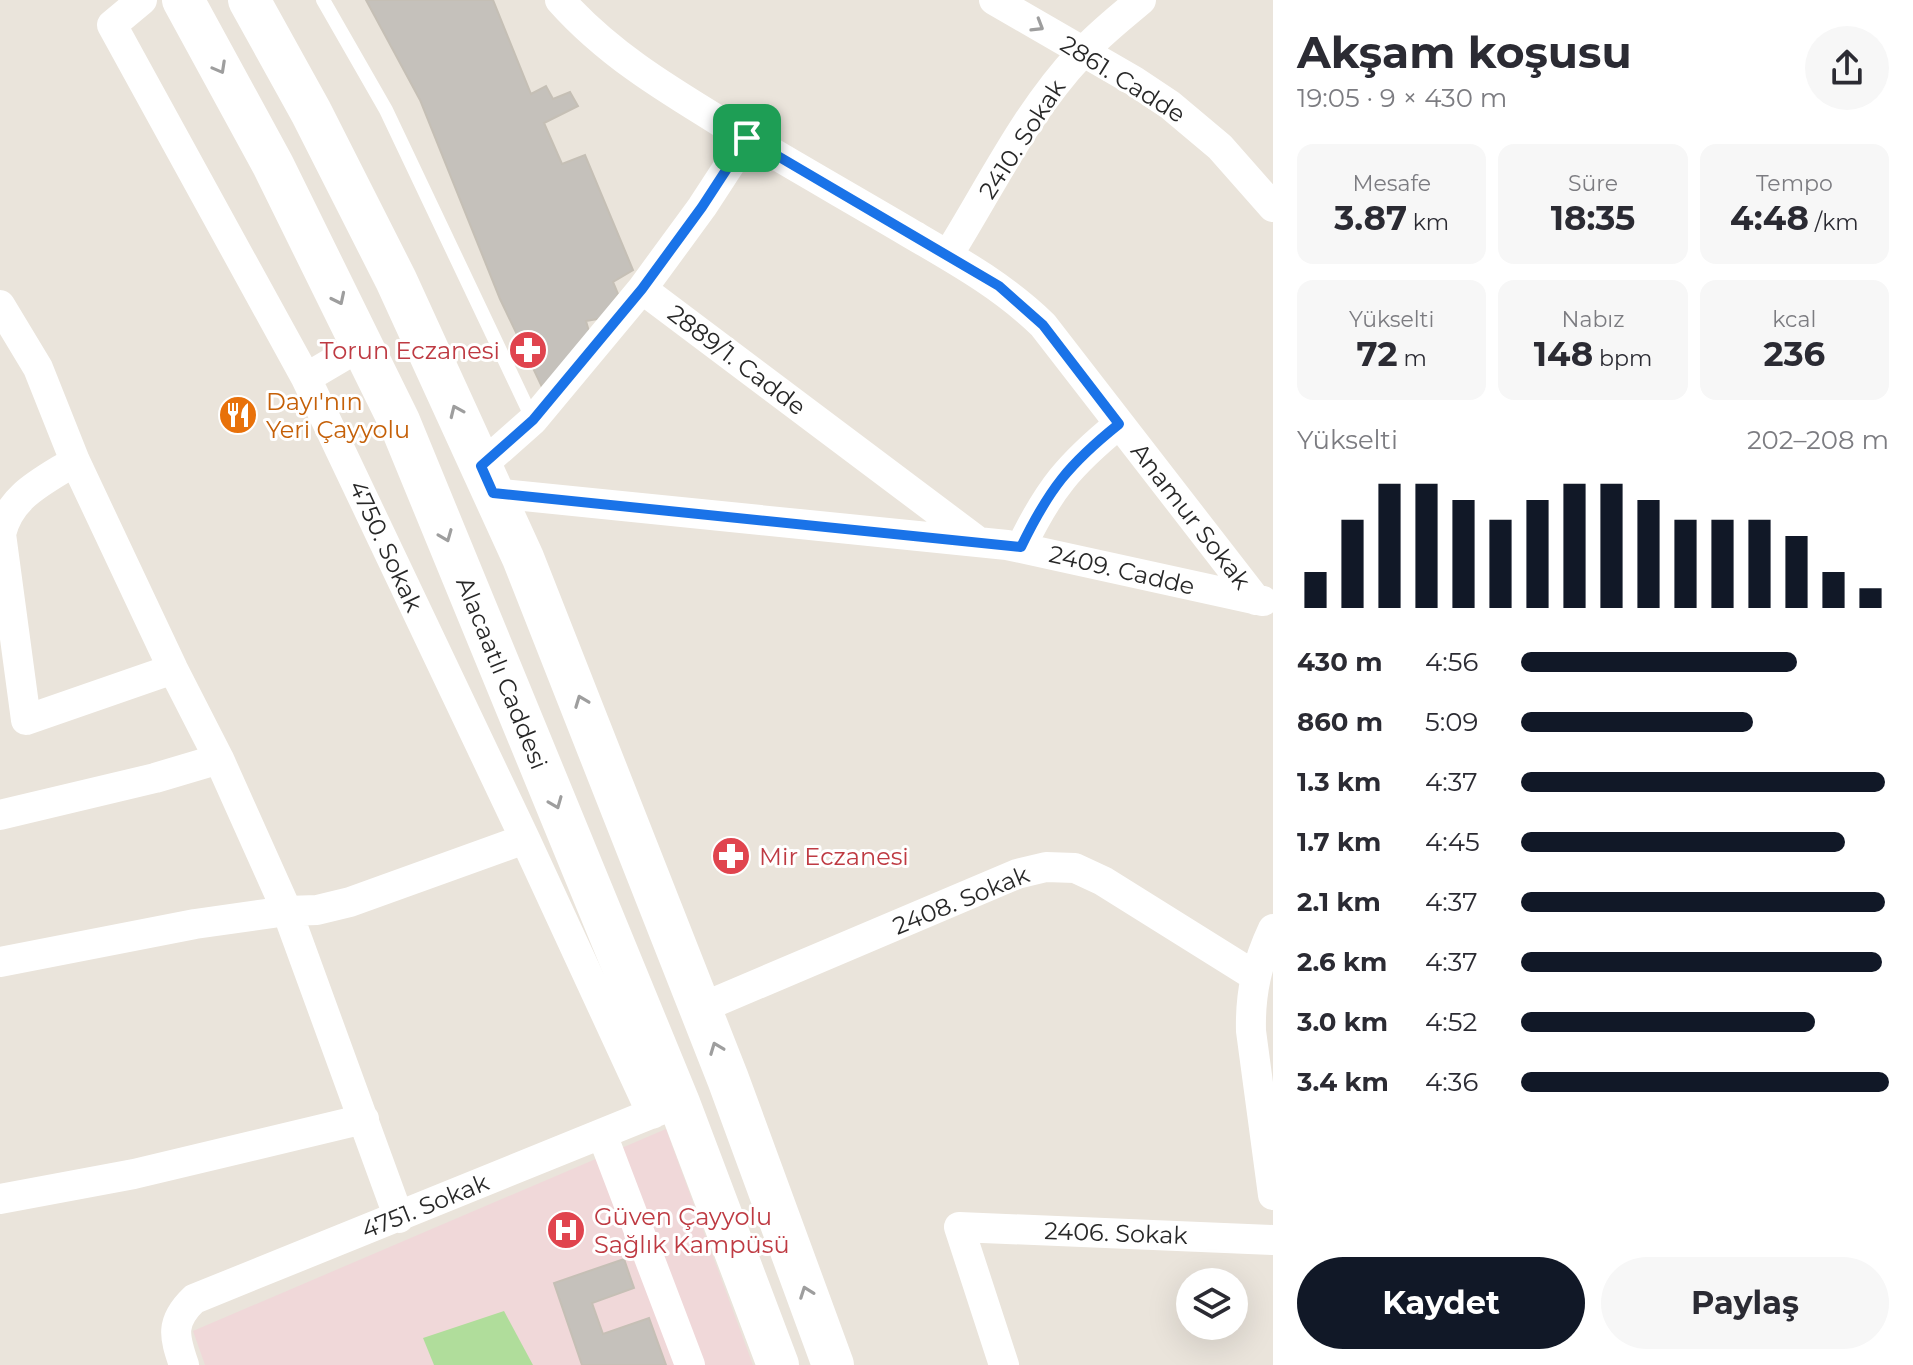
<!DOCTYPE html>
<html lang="tr">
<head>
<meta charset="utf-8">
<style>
	body { margin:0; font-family:Montserrat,sans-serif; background:#f7f7f7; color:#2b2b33; height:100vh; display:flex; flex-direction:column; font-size:30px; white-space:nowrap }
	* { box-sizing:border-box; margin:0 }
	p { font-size:26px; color:#7c7c81 }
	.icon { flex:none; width:44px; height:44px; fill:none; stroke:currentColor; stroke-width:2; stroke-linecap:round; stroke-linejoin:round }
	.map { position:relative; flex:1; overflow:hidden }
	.sheet { display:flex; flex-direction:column; background:#fff; width:640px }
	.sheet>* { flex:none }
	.fabs { position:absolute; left:1176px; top:1268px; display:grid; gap:16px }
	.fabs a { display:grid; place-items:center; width:72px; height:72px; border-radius:50%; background:#fff; box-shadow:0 8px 32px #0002; font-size:40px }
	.pin { position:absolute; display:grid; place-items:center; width:68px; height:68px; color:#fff; margin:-34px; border-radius:16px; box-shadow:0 4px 12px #0006 }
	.round { display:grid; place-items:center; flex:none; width:84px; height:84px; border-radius:42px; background:#f7f7f7 }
	.headline { display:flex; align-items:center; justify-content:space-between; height:136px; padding:0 24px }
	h1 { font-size:44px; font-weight:700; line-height:60px }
	.stats { display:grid; grid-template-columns:repeat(3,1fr); gap:12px; height:136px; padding:8px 24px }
	.stats div { display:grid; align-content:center; border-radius:16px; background:#f7f7f7; text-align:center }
	.stats b { font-size:34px; font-weight:700 }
	.stats small { font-size:22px; font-weight:400 }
	.stats p { font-size:22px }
	.chart { height:224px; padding:16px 24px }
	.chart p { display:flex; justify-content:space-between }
	.chart svg { width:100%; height:144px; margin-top:8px; stroke:#111827; stroke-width:6 }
	.primary-button { display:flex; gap:16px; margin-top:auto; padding:16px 24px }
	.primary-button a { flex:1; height:92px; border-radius:48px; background:#111827; color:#fff; font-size:32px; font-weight:700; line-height:92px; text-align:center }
	.primary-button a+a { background:#f7f7f7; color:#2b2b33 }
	ul { padding:0 24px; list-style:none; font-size:26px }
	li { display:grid; grid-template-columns:128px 96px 1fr; align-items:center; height:60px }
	li i { height:20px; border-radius:10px; background:#111827 }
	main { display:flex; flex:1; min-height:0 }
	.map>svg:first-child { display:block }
</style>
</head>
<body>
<main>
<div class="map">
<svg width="1273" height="1365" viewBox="0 0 1273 1365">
	<rect width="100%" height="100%" fill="#eae4db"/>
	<path fill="#f0d8d9" d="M666,1129l87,236h-548l-12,-34z"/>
	<path fill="#b0dd9b" d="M504,1311l29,54h-99l-11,-27z"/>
	<path fill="#c5c1bb" stroke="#c5bfb5" stroke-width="2" d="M366,0h127l38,94 15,-8 7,13 17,-7 8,14 -34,17 18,41 23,-9 48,115 -20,12 5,12 -15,24 -17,3 4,14 -48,52 -42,-88 -80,-199z
		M624,1259l10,29 -42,15 11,31 46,-16 17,47h-84l-28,-82z"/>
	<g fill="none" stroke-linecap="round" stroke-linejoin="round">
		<path stroke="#fff" stroke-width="14" d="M323,0l63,110 147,310"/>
		<path stroke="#fff" stroke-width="30" d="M142,0l-30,25 194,353 219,461 127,275
			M560,0c47,53 105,88 164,124 61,37 123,72 184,108 48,28 95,54 135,93l213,275
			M994,0l140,81 36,24 50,42 53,60
			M747,138l-45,69 -60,82 334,251
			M948,255c42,-67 78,-143 133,-201 18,-20 40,-37 60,-54
			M0,305l38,63 37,93 98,208 46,90 68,152 112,307
			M306,378l56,-33
			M75,461c-31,20 -65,34 -74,73l25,186 147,-51
			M481,466l52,-46 109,-131
			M493,493l514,52 256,56
			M1021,547c28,-58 48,-82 98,-123
			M0,815l155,-37 64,-19
			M1273,929c-16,34 -23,64 -22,102l22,164
			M0,962l195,-38 92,-13 30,-1 33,-8 175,-63
			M701,1008l316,-134 29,-7 29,1 28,13 152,95
			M602,1134l88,231
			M0,1199l134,-25 230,-55
			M184,1365c-10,-29 -14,-43 10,-66l476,-193
			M1004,1365l-45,-138 314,13"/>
		<path stroke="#fff" stroke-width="42" d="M183,0l90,165 126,256 280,682 99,262
			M249,0l62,112 85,168 127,278 205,521 105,286"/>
	</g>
	<defs><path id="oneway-chevron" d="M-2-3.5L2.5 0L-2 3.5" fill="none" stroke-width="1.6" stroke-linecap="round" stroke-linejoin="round" transform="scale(2)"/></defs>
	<g stroke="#9e9e9e">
		<use href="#oneway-chevron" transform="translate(1038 26) rotate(31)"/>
		<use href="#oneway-chevron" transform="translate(220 68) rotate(61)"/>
		<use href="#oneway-chevron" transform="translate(339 299) rotate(64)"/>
		<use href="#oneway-chevron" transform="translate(456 411) rotate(-114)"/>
		<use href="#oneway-chevron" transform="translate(446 536) rotate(68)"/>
		<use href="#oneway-chevron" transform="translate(581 701) rotate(-111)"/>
		<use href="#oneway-chevron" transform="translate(556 803) rotate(68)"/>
		<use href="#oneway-chevron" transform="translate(716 1048) rotate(-111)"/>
		<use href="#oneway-chevron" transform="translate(806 1292) rotate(-110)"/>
	</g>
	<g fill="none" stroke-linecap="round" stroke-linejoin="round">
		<defs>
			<path id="route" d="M747,138l252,148 44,39 76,99c-50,40 -70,65 -98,123l-528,-54 -12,-27 52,-46 109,-131 60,-82z"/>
		</defs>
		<use href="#route" stroke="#fff" stroke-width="16"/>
		<use href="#route" stroke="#1a73e8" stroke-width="10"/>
	</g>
	<defs>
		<symbol id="pharmacy-disc" viewBox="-11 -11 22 22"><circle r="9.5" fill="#e0444e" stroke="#fff"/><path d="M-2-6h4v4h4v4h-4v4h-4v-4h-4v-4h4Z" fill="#fff"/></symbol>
		<symbol id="restaurant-disc" viewBox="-11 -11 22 22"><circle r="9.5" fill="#e8710a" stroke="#fff"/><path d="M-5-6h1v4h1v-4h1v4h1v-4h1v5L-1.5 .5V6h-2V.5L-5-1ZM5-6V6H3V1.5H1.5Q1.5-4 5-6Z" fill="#fff"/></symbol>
		<symbol id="hospital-disc" viewBox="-11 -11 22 22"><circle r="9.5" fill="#e0444e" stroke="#fff"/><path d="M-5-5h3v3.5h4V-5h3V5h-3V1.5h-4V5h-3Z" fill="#fff"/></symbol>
	</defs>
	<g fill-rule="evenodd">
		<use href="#pharmacy-disc" x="506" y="328" width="44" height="44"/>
		<use href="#restaurant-disc" x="216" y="393" width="44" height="44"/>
		<use href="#pharmacy-disc" x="709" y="834" width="44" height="44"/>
		<use href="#hospital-disc" x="544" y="1208" width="44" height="44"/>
	</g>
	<g text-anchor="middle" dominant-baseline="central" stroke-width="6" stroke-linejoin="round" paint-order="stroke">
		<g font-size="24" fill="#282828" stroke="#fff">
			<text transform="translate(1123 79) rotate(32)">2861. Cadde</text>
			<text transform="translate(1022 139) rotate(-57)">2410. Sokak</text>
			<text transform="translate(737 360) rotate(37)">2889/1. Cadde</text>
			<text transform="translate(1191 516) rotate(52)">Anamur Sokak</text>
			<text transform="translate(386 546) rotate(65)">4750. Sokak</text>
			<text transform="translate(1122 570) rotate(13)">2409. Cadde</text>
			<text transform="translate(502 673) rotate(68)">Alacaatlı Caddesi</text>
			<text transform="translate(961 900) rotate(-22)">2408. Sokak</text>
			<text transform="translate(425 1206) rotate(-22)">4751. Sokak</text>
			<text transform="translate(1116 1233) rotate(2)">2406. Sokak</text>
		</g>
		<g font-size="24" fill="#be3a42" stroke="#fff" text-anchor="start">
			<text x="500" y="350" text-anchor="end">Torun Eczanesi</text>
			<text x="759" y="856">Mir Eczanesi</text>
			<text x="594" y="1216">Güven Çayyolu<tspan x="594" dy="28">Sağlık Kampüsü</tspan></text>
		</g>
		<g font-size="24" fill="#c56008" stroke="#fff" text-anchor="start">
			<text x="266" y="401">Dayı'nın<tspan x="266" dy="28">Yeri Çayyolu</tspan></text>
		</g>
	</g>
</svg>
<div class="fabs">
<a><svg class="icon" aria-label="layers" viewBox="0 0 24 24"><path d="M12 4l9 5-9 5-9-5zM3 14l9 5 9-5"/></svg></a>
</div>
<div class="pin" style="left:747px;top:138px;background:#1e9e55"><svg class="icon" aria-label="arrive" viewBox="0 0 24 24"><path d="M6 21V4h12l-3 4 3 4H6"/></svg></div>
</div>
<section class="sheet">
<div class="headline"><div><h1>Akşam koşusu</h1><p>19:05 · 9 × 430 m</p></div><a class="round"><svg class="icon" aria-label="share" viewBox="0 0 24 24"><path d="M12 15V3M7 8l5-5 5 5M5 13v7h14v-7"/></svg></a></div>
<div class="stats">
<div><p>Mesafe</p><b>3.87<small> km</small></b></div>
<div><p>Süre</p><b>18:35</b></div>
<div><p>Tempo</p><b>4:48<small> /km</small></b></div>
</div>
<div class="stats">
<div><p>Yükselti</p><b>72<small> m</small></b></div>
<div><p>Nabız</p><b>148<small> bpm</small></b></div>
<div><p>kcal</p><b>236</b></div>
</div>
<div class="chart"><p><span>Yükselti</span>202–208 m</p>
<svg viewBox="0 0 160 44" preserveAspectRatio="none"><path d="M5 44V33M15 44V17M25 44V6M35 44V6M45 44V11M55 44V17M65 44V11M75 44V6M85 44V6M95 44V11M105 44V17M115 44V17M125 44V17M135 44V22M145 44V33M155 44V38"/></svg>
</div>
<ul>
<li><b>430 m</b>4:56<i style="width:75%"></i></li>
<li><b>860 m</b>5:09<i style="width:63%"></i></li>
<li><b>1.3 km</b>4:37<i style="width:99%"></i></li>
<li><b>1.7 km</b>4:45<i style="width:88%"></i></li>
<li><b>2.1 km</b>4:37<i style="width:99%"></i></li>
<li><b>2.6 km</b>4:37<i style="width:98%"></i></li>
<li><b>3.0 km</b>4:52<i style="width:80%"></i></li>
<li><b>3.4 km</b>4:36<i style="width:100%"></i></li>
</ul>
<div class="primary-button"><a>Kaydet</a><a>Paylaş</a></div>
</section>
</main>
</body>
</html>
